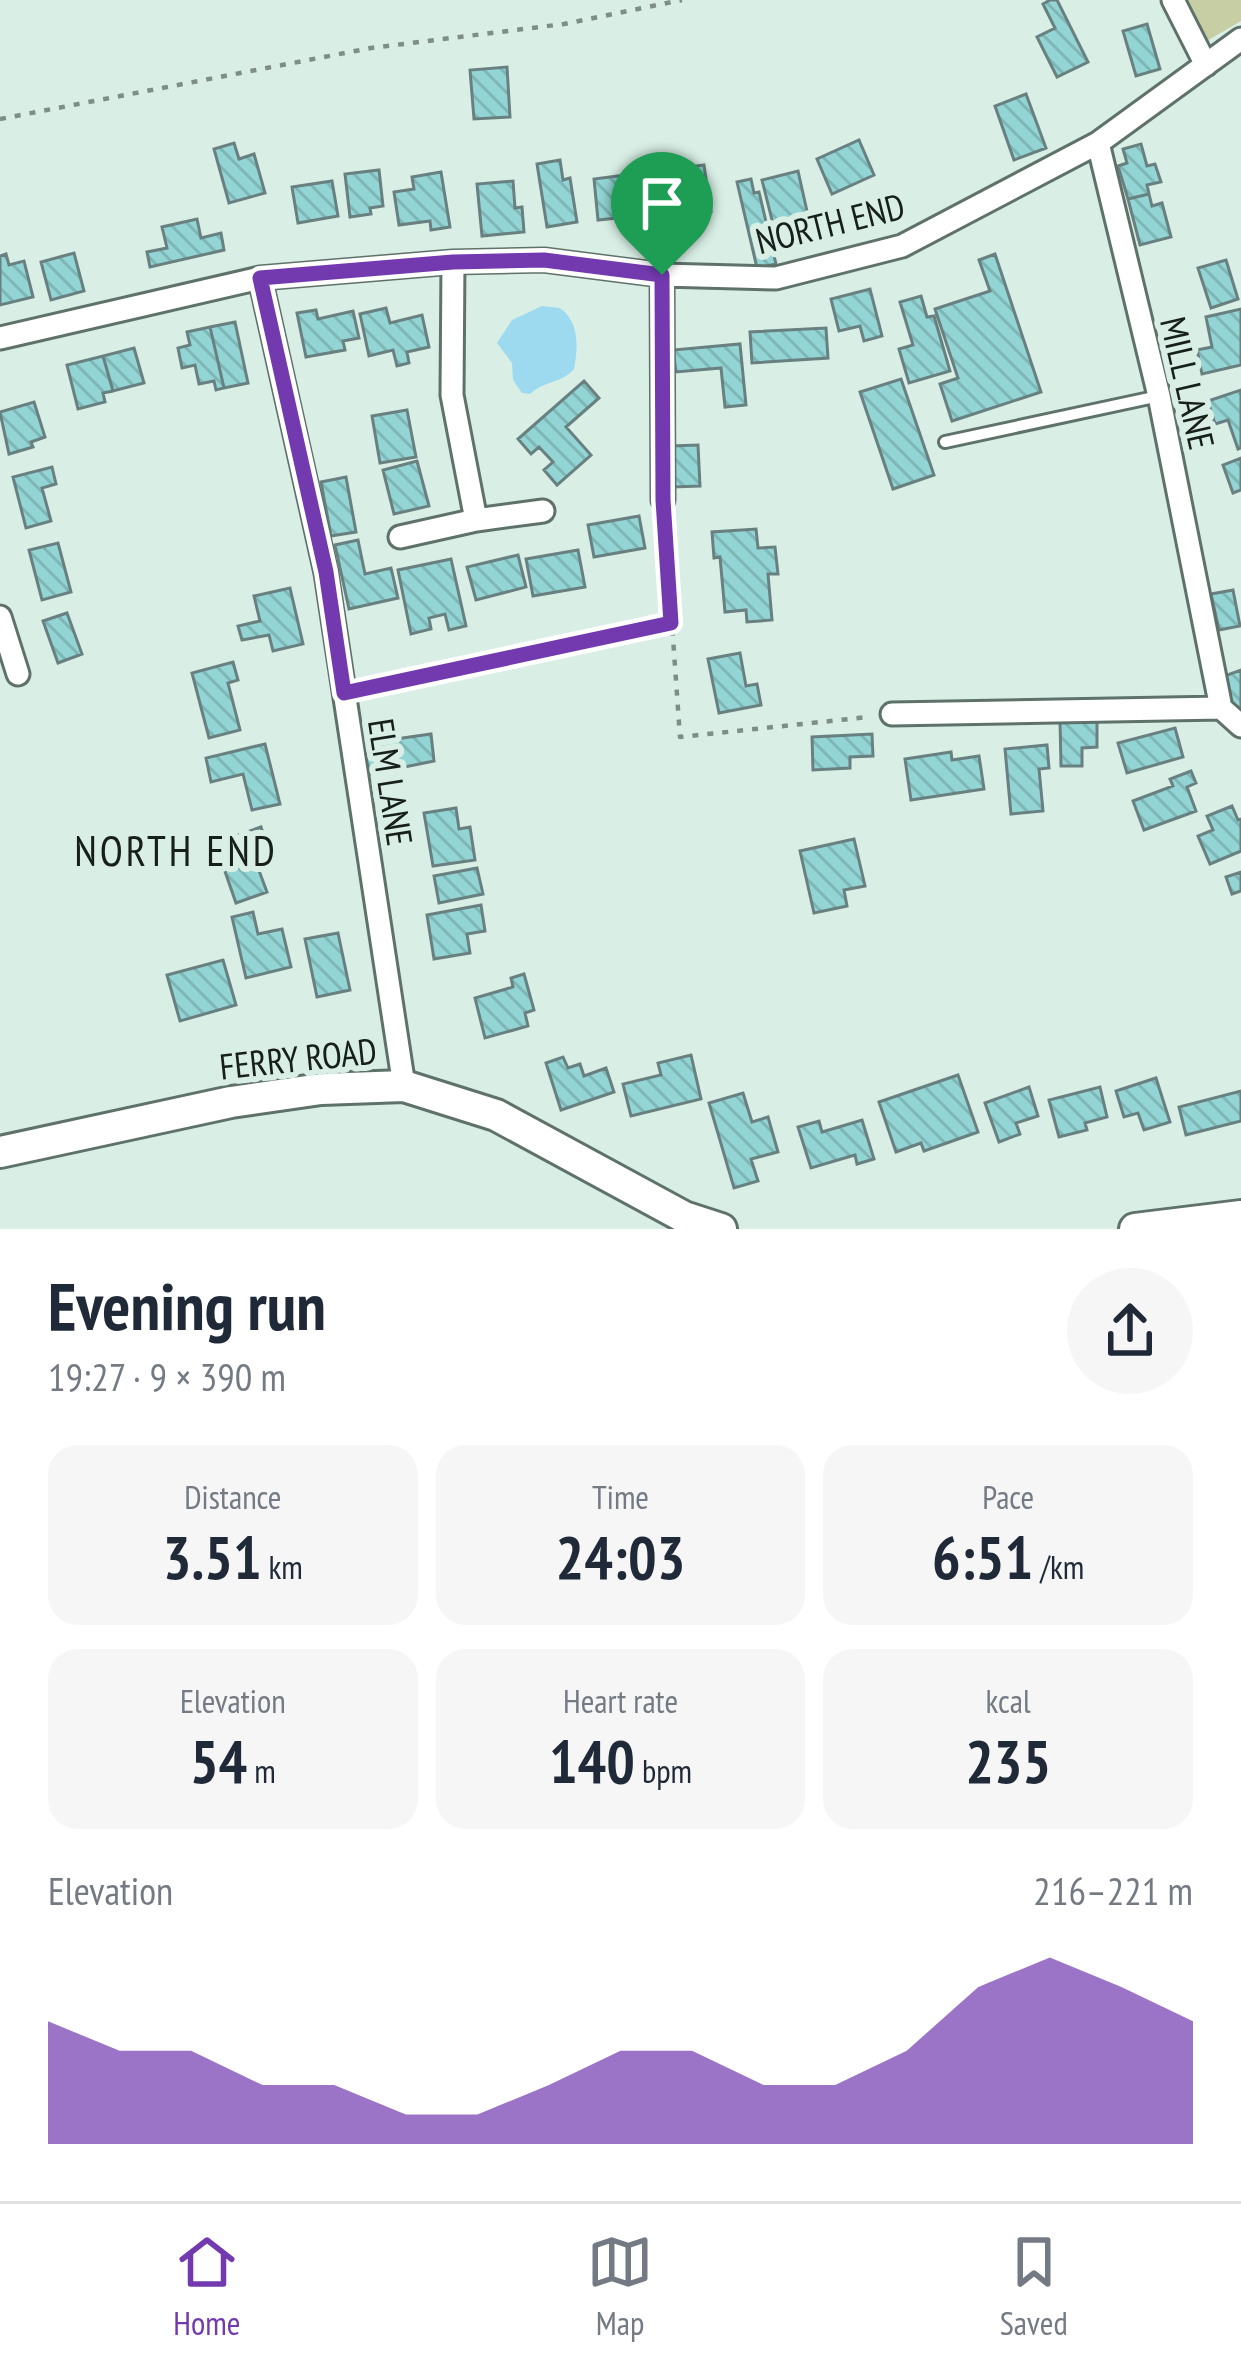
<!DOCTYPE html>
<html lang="en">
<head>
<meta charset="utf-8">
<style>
	body { margin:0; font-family:"PT Sans Narrow",sans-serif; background:#f6f6f7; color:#1f2937; height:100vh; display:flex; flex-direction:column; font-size:45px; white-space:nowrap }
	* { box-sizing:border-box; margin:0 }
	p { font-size:39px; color:#747a83 }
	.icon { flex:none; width:66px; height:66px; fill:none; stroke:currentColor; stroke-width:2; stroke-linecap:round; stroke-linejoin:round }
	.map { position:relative; height:1229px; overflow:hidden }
	.sheet { display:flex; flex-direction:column; background:#fff; flex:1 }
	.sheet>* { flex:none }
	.pin { position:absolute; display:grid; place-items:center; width:102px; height:102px; color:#fff; margin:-123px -51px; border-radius:50% 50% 50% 0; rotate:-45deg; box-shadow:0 0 12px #0007 }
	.pin .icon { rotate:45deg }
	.round { display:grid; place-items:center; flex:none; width:126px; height:126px; border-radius:63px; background:#f6f6f7 }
	.headline { display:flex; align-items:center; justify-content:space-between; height:204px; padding:0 48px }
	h1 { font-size:66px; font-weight:700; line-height:90px }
	.stats { display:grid; grid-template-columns:repeat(3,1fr); gap:18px; height:204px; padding:12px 48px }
	.stats div { display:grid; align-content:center; border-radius:30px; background:#f6f6f7; text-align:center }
	.stats b { font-size:60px; font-weight:700 }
	.stats small { font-size:33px; font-weight:400 }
	.stats p { font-size:33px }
	.chart { height:336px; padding:24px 48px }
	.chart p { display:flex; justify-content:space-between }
	.chart svg { width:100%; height:216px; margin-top:12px; fill:#733ab0; opacity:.7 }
	.dock { display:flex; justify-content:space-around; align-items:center; height:168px; border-top:3px solid #e0e1e3; background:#fff; font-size:33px; color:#747a83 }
	.dock a { display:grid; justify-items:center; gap:6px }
	.dock .active { color:#733ab0 }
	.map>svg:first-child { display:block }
</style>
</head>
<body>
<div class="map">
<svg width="1241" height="1229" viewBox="0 0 1241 1229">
	<defs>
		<pattern id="building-back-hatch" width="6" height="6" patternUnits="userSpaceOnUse" patternTransform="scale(3)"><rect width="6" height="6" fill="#92d5d4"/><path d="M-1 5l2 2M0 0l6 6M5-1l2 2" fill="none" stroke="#7db6b5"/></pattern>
	</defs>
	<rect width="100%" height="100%" fill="#d9efe5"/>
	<path fill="#c8cea3" d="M1179,0h62v21l-36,21z"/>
	<path fill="#9edaef" d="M542,306l18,2c20,15 18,39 14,61 -12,14 -30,12 -44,25l-8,-1 -9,-13 -1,-17 -15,-20 15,-23z"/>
	<path fill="url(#building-back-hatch)" stroke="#698080" stroke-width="3" d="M1050,0h7l31,62 -31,15 -20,-40 18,-9 -12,-24z
		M1147,24l13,45 -24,7 -13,-45z
		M507,67l3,50 -36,2 -4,-49z
		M1026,94l20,54 -32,12 -19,-54z
		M859,140l15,35 -42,19 -15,-35z
		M234,143l5,16 15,-5 11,39 -36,10 -15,-54z
		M1141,144l6,22 8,-2 6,18 -14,3 2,9 -21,5 -10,-33 9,-3 -4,-14z
		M560,160l3,20 7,-2 7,44 -30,5 -10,-63z
		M704,165l7,47 -58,8 -6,-47z
		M379,170l4,36 -13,2 1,6 -21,3 -5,-43z
		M798,171l11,49 -35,8 -12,-48z
		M441,172l9,55 -19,3 -1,-9 -31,4 -5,-33 20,-3 -2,-12z
		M641,173l5,42 -48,5 -4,-41z
		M751,179l3,14 5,-1 17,72 -19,4 -20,-86z
		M332,181l6,35 -40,7 -6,-36z
		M513,181l2,27 7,-1 2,25 -42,4 -5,-52z
		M1149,194l3,12 10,-3 9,34 -31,8 -12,-46z
		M197,219l4,19 20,-5 3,17 -74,17 -3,-15 20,-4 -5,-21z
		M74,253l10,38 -33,9 -10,-38z
		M6,254l3,11 15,-4 9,36 -33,8v-49z
		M995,254l46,138 -89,29 -12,-37 18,-6 -23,-69 55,-18 -11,-31z
		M1226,260l12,39 -27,9 -13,-40z
		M870,289l12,47 -18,5 -4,-15 -21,5 -8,-32z
		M921,296l6,21 7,-1 16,55 -41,12 -10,-34 14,-4 -13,-43z
		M386,308l4,15 32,-8 7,32 -22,5 2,11 -12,3 -4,-16 -24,6 -9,-42z
		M1241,309v56l-39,9 -5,-24 15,-3 -6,-30z
		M316,310l2,9 35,-8 6,27 -16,3 2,9 -39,7 -9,-44z
		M235,322l13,61 -24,5 -14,-61z
		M210,327l14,61 -8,2 -2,-9 -15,3 -4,-19 -13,3 -4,-20 12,-3 -3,-13z
		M826,328l2,30 -76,5 -2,-31z
		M740,344l6,61 -21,2 -4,-39 -45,4 -3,-22z
		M134,348l10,35 -31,8 -10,-35z
		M103,356l10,35 -10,2 2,9 -27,7 -11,-44z
		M901,379l33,96 -41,14 -33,-97z
		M584,381l15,17 -33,29 25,28 -34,30 -13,-15 9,-8 -14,-15 -8,7 -13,-15z
		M1241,390v58l-3,1 -10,-29 -13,4 -7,-23z
		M34,402l11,35 -14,5 2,5 -24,7 -9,-42z
		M407,410l9,47 -36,6 -8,-47z
		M698,445l2,41 -28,1 -2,-41z
		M1241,458v32l-8,3 -10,-28z
		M417,461l12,45 -35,8 -11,-44z
		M52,467l4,17 -14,4 9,33 -25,7 -13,-51z
		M346,477l10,55 -25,4 -10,-54z
		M639,516l6,32 -51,9 -6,-32z
		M756,529l2,19 17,-1 3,27h-10l4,46 -25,2 -1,-12 -21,2 -5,-55 -6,1 -2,-26z
		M358,540l7,34 26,-6 7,30 -49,11 -14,-64z
		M58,543l13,49 -29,8 -13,-50z
		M578,550l7,37 -52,9 -7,-37z
		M518,555l8,32 -50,13 -9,-33z
		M451,559l15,67 -17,4 -4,-16 -16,4 2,11 -20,5 -13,-64z
		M290,588l13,56 -30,7 -4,-16 -27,5 -4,-14 22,-5 -6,-25z
		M1233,590l7,36 -21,4 -8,-36z
		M67,613l15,41 -24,9 -15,-42z
		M740,653l6,33 11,-2 4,21 -42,8 -11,-54z
		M233,662l5,18 -10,3 12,47 -31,8 -17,-65z
		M1241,670v38l-8,3 -11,-34z
		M1060,720h37v27l-15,1v18h-21z
		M1175,728l8,29 -56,16 -9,-30z
		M431,734l3,27 -69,14 -5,-31z
		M872,734l1,22 -23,1v11l-37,2 -1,-33z
		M265,744l15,60 -28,6 -9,-36 -32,8 -5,-24z
		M1047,745l2,23 -10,1 4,42 -32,3 -6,-65z
		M951,752l1,8 27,-4 5,33 -73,11 -6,-41z
		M1191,771l5,12 -9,4 9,24 -52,19 -11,-29 40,-15 -3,-7z
		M1232,806l6,14 3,-1v32l-31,13 -12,-28 15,-6 -6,-14z
		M456,808l3,21 11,-2 5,33 -42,6 -9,-53z
		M261,827l9,28 -15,5 12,32 -31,11 -21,-60z
		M854,839l11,47 -21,4 3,16 -33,7 -14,-62z
		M477,868l6,26 -44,9 -5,-27z
		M1241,872v19l-9,3 -6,-17z
		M481,905l4,26 -18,3 3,19 -36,6 -7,-44z
		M253,912l5,22 24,-5 9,38 -45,11 -14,-61z
		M338,933l12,57 -33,7 -12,-58z
		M223,960l13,45 -56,16 -13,-46z
		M524,974l10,36 -9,3 3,13 -43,12 -10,-40 38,-11 -2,-9z
		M691,1055l10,44 -70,17 -8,-32 38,-9 -3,-12z
		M563,1057l5,11 12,-4 4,12 22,-8 8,24 -53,18 -15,-47z
		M958,1075l20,57 -54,19 -3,-8 -25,9 -17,-50z
		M1156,1078l14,44 -26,8 -6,-17 -14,4 -8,-26z
		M1029,1087l9,29 -22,7 4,11 -21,8 -14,-39z
		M1100,1087l7,30 -22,6 2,7 -28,7 -10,-37z
		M1241,1091v30l-55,14 -7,-28z
		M743,1093l9,29 16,-5 10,35 -27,7 7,22 -24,7 -25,-85z
		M862,1120l12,39 -17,5 -2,-9 -44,13 -13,-41 21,-6 3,11z"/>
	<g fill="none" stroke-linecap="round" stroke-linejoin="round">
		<defs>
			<path id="lane" d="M945,442l214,-46"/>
			<path id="street" d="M1173,0l33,65
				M1098,143l61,253 62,312 20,18
				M453,262l-1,133 24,125
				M662,275l1,225
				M260,278l66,295 78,513
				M0,338l260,-60 193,-16 91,-2 118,15 114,3 126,-32 196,-103 143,-104
				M400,537l76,-17 67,-9
				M0,617l18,57
				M892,714l329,-6"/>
			<path id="secondary" d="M0,1152l231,-50 90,-13 83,-3 92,29 188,102 37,12
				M1135,1229l106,-13"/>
		</defs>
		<use href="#lane" stroke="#5e726a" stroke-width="16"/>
		<use href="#street" stroke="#5e726a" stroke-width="27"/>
		<use href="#secondary" stroke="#5e726a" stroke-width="36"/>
		<path stroke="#7e8d86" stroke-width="4.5" stroke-dasharray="6 9" stroke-linecap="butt" d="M0,119l371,-71 193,-24 118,-24
			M665,525l15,212 188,-20
			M367,688l304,-65"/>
		<use href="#lane" stroke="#fff" stroke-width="10"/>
		<use href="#street" stroke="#fff" stroke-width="21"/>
		<use href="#secondary" stroke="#fff" stroke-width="30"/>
	</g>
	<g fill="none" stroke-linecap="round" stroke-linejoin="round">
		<defs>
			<path id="route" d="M544,260l118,15 1,225 8,123 -327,70 -18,-121 -66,-294 193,-16z"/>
		</defs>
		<use href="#route" stroke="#fff" stroke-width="24"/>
		<use href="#route" stroke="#733ab0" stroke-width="15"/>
	</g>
	<g text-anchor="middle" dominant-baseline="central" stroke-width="12" stroke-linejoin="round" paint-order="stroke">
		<g font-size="36" fill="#171f1c" stroke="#d9efe5">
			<text transform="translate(830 223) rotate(-14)">NORTH END</text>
			<text transform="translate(1188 383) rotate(77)">MILL LANE</text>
			<text transform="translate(391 782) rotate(81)">ELM LANE</text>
			<text transform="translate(298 1058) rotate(-6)">FERRY ROAD</text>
		</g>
		<g font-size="42" letter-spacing="3" fill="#171f1c" stroke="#d9efe5">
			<text x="176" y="850">NORTH END</text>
		</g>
	</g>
</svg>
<div class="pin" style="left:662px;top:275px;background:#1e9e55"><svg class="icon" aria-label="arrive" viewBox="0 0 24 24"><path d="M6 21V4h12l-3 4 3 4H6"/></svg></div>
</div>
<section class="sheet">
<div class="headline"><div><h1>Evening run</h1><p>19:27 · 9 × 390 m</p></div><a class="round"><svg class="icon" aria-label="share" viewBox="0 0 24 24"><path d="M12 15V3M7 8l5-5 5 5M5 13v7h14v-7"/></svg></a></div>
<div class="stats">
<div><p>Distance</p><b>3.51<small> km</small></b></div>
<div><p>Time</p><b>24:03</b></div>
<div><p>Pace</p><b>6:51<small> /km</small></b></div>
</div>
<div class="stats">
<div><p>Elevation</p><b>54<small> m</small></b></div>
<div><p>Heart rate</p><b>140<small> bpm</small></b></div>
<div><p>kcal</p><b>235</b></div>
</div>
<div class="chart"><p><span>Elevation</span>216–221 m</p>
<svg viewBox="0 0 160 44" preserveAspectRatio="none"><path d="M0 44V19L10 25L20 25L30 32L40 32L50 38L60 38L70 32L80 25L90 25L100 32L110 32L120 25L130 12L140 6L150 12L160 19V44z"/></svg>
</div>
</section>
<nav class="dock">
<a class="active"><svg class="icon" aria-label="home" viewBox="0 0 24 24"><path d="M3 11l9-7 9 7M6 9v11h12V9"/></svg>Home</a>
<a><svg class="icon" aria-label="map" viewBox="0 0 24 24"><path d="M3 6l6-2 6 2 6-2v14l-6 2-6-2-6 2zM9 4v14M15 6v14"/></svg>Map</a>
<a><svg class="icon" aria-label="saved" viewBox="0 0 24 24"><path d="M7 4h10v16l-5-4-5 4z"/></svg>Saved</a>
</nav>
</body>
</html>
